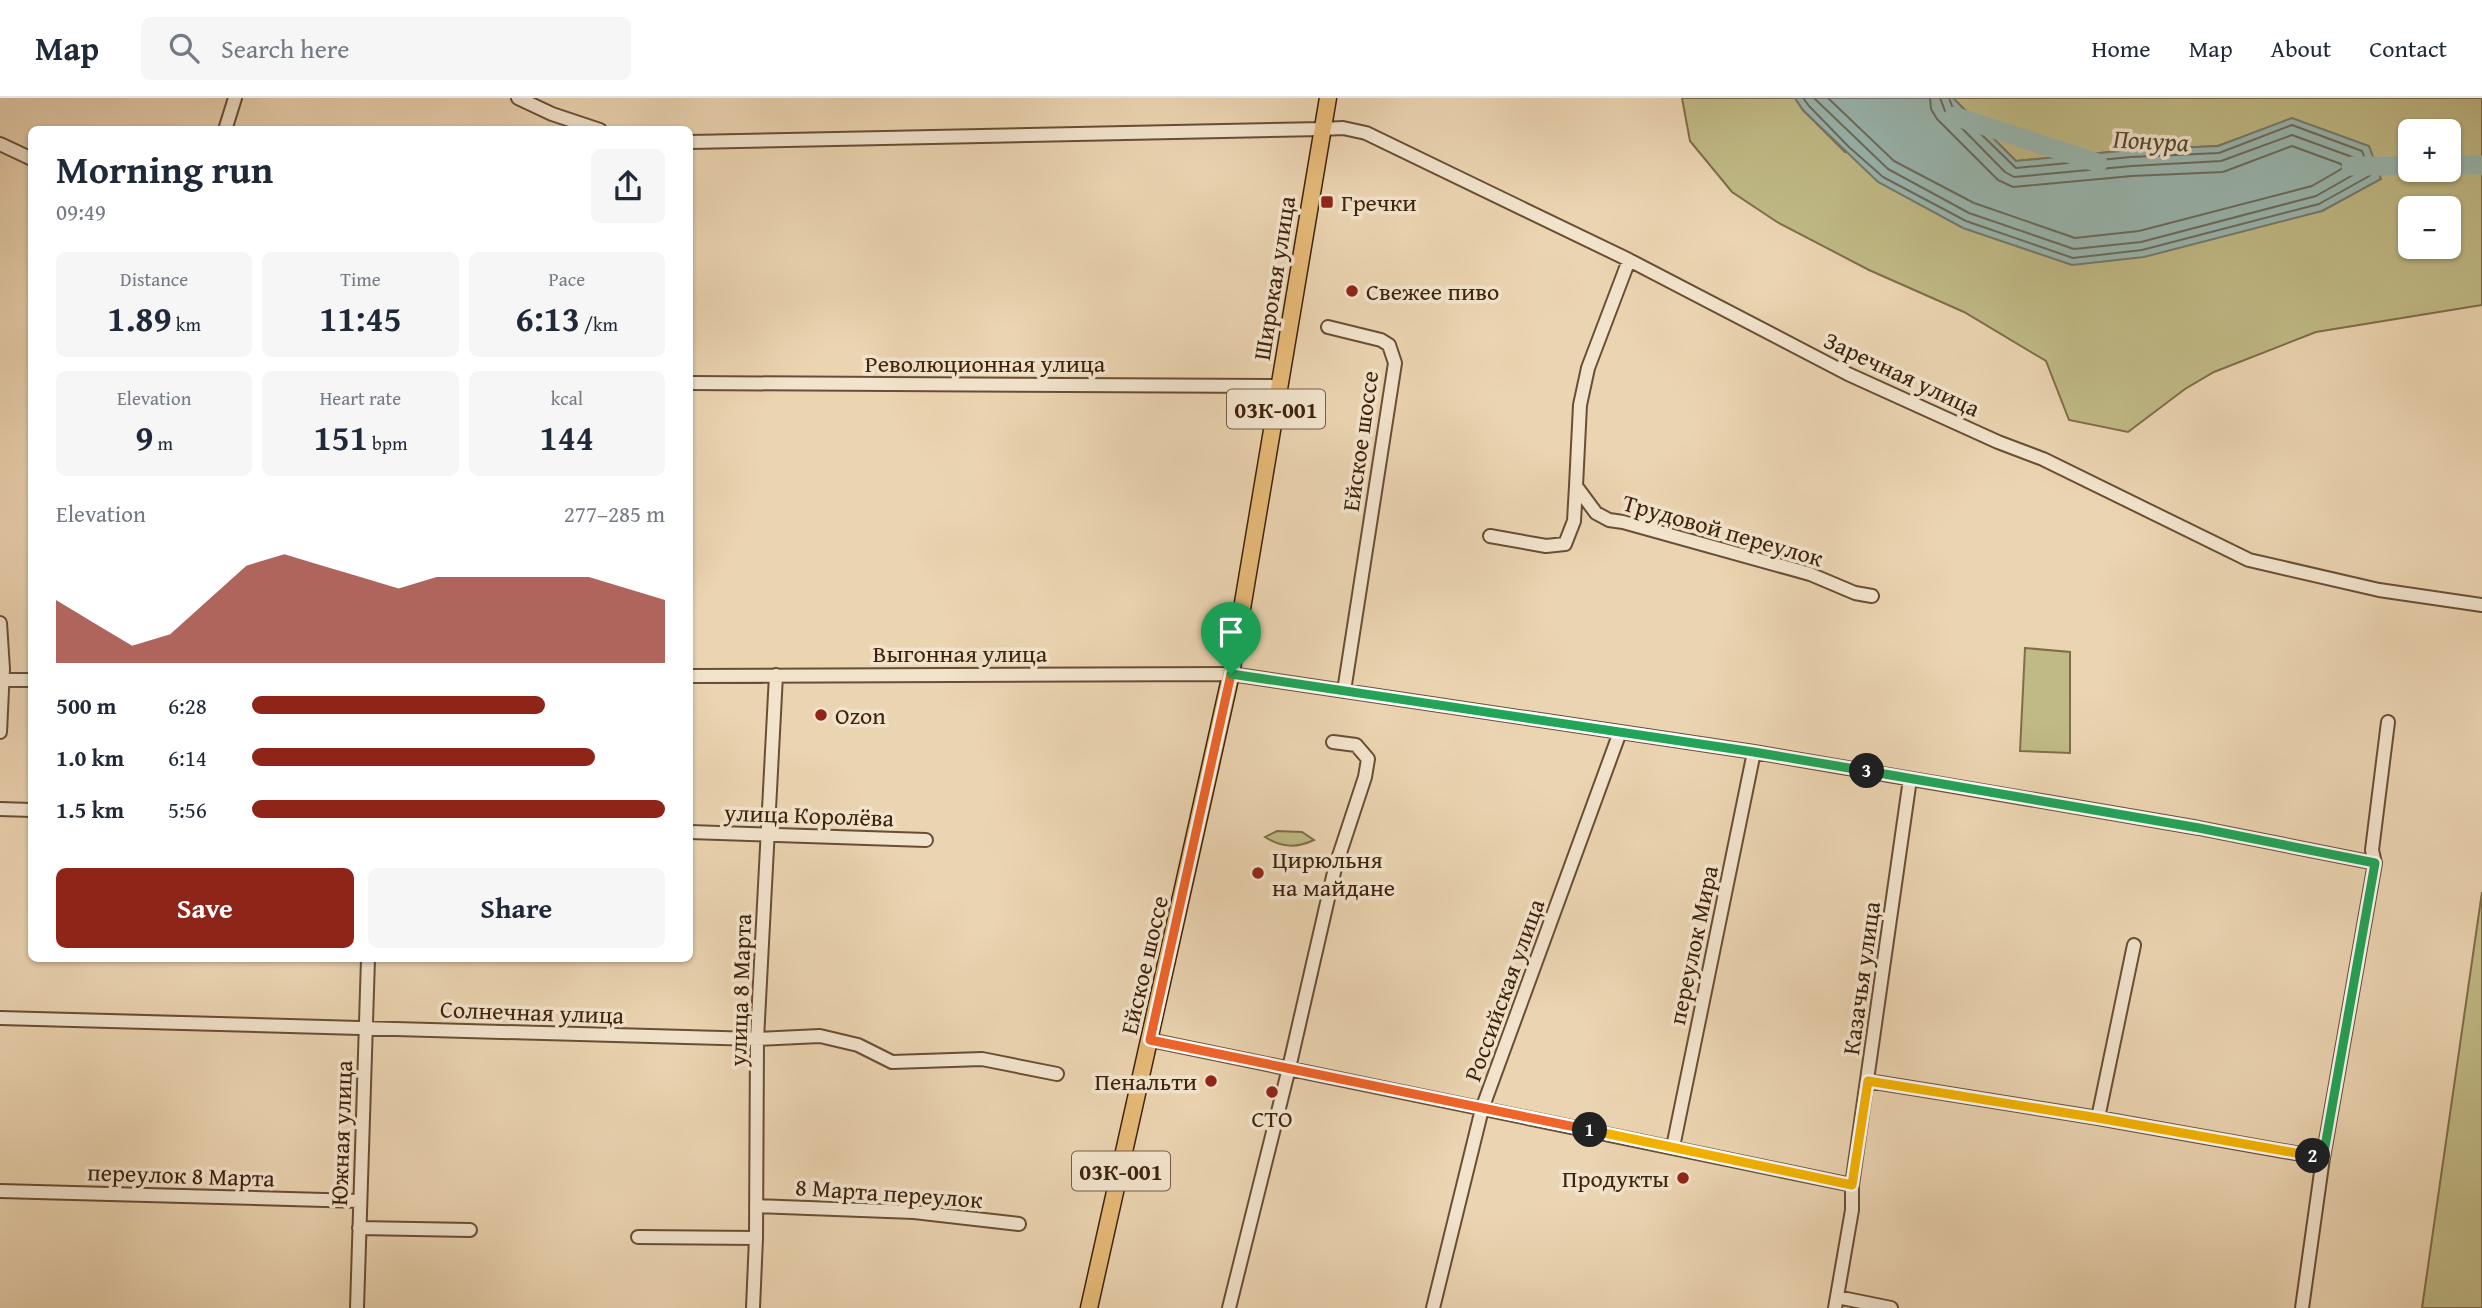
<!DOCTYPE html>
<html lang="en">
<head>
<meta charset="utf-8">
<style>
	body { margin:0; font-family:"Gentium Book Plus",serif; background:#f6f6f7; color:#1f2937; height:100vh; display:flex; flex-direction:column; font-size:26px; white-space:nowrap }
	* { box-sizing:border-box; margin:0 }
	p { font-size:23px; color:#747a83 }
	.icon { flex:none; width:38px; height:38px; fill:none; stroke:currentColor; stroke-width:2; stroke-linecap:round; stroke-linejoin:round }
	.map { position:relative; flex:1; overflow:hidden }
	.drawer { position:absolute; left:28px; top:28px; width:665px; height:836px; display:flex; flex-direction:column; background:#fff; border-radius:10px; box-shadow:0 2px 5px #0004 }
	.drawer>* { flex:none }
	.tools { position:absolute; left:2398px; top:21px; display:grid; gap:14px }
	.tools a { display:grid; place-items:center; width:63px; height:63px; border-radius:10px; background:#fff; box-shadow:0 2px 5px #0004; font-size:35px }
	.pin { position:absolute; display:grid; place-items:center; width:60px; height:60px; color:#fff; margin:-72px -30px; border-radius:50% 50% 50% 0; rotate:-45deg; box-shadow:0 0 7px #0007 }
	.pin .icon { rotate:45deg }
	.km { position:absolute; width:35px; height:35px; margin:-18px; border-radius:50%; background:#222; color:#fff; font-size:19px; line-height:35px; text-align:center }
	.round { display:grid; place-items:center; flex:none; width:74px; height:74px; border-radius:10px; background:#f6f6f7 }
	.summary { display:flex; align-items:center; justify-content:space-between; height:119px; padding:0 28px }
	h1 { font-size:38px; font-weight:800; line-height:52px }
	.metrics { display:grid; grid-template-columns:repeat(3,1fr); gap:10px; height:119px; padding:7px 28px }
	.metrics div { display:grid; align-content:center; border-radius:10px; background:#f6f6f7; text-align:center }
	.metrics b { font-size:35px; font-weight:800 }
	.metrics small { font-size:19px; font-weight:400 }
	.metrics p { font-size:19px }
	.chart { height:196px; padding:14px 28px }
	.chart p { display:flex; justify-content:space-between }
	.chart svg { width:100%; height:126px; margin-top:7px; fill:#8f2418; opacity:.7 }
	.action { display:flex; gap:14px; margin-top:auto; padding:14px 28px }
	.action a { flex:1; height:80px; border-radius:10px; background:#8f2418; color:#fff; font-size:28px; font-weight:800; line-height:80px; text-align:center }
	.action a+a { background:#f6f6f7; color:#1f2937 }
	ul { padding:0 28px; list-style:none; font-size:23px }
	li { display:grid; grid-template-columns:112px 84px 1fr; align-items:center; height:52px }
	li i { height:18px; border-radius:9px; background:#8f2418 }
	header { display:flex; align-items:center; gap:42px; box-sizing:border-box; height:98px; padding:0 35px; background:#fff; border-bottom:2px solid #e0e1e3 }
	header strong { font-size:33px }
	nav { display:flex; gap:38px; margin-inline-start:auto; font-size:24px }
	.search { width:490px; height:63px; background:#f6f6f7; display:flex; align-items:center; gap:18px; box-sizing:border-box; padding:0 24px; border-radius:10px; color:#747a83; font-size:26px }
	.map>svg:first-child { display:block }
</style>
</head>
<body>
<header>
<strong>Map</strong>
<div class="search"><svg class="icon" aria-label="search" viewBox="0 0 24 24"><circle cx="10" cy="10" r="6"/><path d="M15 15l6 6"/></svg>Search here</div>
<nav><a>Home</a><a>Map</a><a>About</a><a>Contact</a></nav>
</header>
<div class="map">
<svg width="2482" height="1210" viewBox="0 0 2482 1210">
	<rect width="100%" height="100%" fill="#ebd4b1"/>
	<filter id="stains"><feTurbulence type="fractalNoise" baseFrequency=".00286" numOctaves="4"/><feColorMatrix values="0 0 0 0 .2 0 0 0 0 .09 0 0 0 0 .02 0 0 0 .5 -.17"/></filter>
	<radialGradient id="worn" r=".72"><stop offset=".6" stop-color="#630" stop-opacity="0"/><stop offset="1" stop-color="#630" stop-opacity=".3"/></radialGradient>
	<path fill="#c0ba86" stroke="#7f6e48" stroke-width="2" fill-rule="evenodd" d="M1682,0h113l8,12 42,42 477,59 58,-32 -126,-46 -36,13 -87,4 -115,11 -63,-63h529v207l-166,27 -102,40 -29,17 -57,43 -59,-12 -23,-59 -82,-49 -95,-42 -92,-48 -45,-30 -42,-51zM2410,33h38v39h-38zM2410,110h38v39h-38z
		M2025,550l45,4v101l-50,-2z
		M1277,733l25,1 12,8c-17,8 -32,8 -49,-3z
		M2482,794v416h-60z"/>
	<path fill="#99b7b0" stroke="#757b6e" stroke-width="2" d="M1795,0h158l63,63 115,-11 87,-4 74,-28 77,28 12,33 -59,32 -178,46 -72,8 -109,-37 -85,-46 -75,-72z"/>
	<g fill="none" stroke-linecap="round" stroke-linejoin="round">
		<path stroke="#6c6c5e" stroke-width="2" d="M1803,0l6,8 40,41 34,30 83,44 107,37 69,-8 177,-46 52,-29 -9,-24 -70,-26 -73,28 -88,4 -115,11 -64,-62 -3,-8
			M1814,0l74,71 81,44 105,36 67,-7 175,-46 44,-25 -5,-13 -63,-23 -71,26 -89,5 -118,11 -9,-5 -60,-61 -5,-13
			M1828,0l66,63 80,42 101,35 64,-7 173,-45 31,-18 -2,-4 -49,-18 -69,26 -91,4 -119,11 -15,-7 -61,-61 -6,-10 -1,-11"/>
		<path stroke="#99b7b0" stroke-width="19" d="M1954,18l144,47
			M2448,67h34
			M2351,68h59"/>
		<defs>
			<path id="minor" d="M518,0l34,16 48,16
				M225,32l10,-32
				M690,44l632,-13 21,-1 23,5 263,127 219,114 150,68 45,17 206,101 130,30 103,15
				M0,46l32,15
				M1629,162l-41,108 -8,37 -4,81 20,27 13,7 14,2 187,52 45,19 17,3
				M1328,229l53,13 8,5 6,18 -51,328
				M690,285l589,3
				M1490,438l56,10 19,-2 9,-23 2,-35
				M0,525l3,46 -3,63
				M690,578l541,-2 523,78 445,76 176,35
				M0,582h32
				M0,711l32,1
				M690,734l236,8
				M0,920l757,21 63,-3 38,9 34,17 90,-3 75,15
				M1150,942l702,145
				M1868,983l230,37 225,40
				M2098,1020l36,-173
				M1673,1049l81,-395
				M0,1093l360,10
				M756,1108l158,6 105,12
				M359,1130l111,2
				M638,1139l118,1
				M1837,1199l54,11
				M357,1210l11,-349
				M753,1210l3,-70 1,-199 19,-364
				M1229,1210l60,-240 46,-200 30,-91 3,-18 -12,-14 -23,-3
				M1433,1210l49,-199 138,-377
				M1835,1210l17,-98v-25l58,-406
				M2302,1210l21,-150 52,-295 -3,-13 16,-128"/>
			<path id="major" d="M1089,1210l142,-634 97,-576"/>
		</defs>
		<use href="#minor" stroke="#694e34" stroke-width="16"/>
		<use href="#major" stroke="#3e220b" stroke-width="19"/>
		<use href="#minor" stroke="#f2e3cc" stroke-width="12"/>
		<use href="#major" stroke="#e6ba78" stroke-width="16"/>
	</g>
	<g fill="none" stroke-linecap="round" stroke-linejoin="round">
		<defs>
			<path id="split-1" d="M1231,576l-81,366 440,90"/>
			<path id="split-2" d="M1590,1032l262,55 16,-104 230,37 215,38"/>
			<path id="split-3" d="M1867,673l332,57 176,35 -52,295 -10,-2"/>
			<path id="split-4" d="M1231,576l523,78 113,19"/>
		</defs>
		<use href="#split-1" stroke="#fff" stroke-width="14"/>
		<use href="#split-2" stroke="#fff" stroke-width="14"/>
		<use href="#split-3" stroke="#fff" stroke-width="14"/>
		<use href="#split-4" stroke="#fff" stroke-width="14"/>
		<use href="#split-1" stroke="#f0652b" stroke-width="9"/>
		<use href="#split-2" stroke="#f5b400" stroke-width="9"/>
		<use href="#split-3" stroke="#22a559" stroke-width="9"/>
		<use href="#split-4" stroke="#22a559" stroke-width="9"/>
	</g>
	<g fill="#8f2418" stroke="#f2e3cc" stroke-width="2.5">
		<rect x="1320" y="97" width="14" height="14" rx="3.5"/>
		<circle cx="1352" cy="193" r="7"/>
		<circle cx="821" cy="617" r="7"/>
		<circle cx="1258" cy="775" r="7"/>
		<circle cx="1211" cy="983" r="7"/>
		<circle cx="1272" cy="994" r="7"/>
		<circle cx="1683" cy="1080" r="7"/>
	</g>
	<g text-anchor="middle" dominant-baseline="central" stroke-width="7" stroke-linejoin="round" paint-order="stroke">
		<g fill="#f2e3cc" stroke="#745c45" stroke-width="2">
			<rect x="1227" y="291.5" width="98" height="39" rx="5"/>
			<rect x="1072" y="1053.5" width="98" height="39" rx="5"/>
		</g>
		<g font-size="23" font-weight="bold" fill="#3e220b">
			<text x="1276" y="311">03К-001</text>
			<text x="1121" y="1073">03К-001</text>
		</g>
		<g font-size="24" fill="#3e220b" stroke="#f2e3cc" text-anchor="start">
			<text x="1341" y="104">Гречки</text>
			<text x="1366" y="193">Свежее пиво</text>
			<text x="835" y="617">Ozon</text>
			<text x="1272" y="761">Цирюльня<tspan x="1272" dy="28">на майдане</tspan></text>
			<text x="1197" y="983" text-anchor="end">Пенальти</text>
			<text x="1272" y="1020" text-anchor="middle">СТО</text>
			<text x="1669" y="1080" text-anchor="end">Продукты</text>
		</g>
		<g font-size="24" fill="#3e220b" stroke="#f2e3cc">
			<text transform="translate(1274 180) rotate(-81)">Широкая улица</text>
			<text x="985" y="265">Революционная улица</text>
			<text transform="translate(1902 276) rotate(25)">Заречная улица</text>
			<text transform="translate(1360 343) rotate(-82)">Ейское шоссе</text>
			<text transform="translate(1723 432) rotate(16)">Трудовой переулок</text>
			<text x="960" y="555">Выгонная улица</text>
			<text transform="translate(809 717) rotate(2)">улица Королёва</text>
			<text transform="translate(1693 847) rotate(-78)">переулок Мира</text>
			<text transform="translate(1144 867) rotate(-77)">Ейское шоссе</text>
			<text transform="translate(1861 880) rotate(-82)">Казачья улица</text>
			<text transform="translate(740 892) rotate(-88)">улица 8 Марта</text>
			<text transform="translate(1504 892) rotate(-70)">Российская улица</text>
			<text transform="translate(532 914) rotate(2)">Солнечная улица</text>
			<text transform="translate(341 1035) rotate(-88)">Южная улица</text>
			<text transform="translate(181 1077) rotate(2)">переулок 8 Марта</text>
			<text transform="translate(889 1095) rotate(4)">8 Марта переулок</text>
		</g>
		<g font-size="26" font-style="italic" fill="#554734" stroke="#f2e3cc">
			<text transform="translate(2151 42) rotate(3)">Понура</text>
		</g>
	</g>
	<rect width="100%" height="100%" filter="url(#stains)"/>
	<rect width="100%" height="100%" fill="url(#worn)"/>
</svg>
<div class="tools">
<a>+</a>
<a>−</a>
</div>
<div class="pin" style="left:1231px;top:576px;background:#1e9e55"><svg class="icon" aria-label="arrive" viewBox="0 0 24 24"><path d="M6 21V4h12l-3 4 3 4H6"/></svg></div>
<b class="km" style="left:1590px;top:1032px">1</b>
<b class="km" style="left:2313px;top:1058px">2</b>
<b class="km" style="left:1867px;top:673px">3</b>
<section class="drawer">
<div class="summary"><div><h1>Morning run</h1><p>09:49</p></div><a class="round"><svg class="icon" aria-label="share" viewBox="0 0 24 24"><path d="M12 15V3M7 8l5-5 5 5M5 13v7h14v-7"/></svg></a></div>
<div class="metrics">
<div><p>Distance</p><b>1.89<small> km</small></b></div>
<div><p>Time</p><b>11:45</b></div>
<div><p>Pace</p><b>6:13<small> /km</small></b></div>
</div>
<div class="metrics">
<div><p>Elevation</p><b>9<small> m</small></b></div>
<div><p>Heart rate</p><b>151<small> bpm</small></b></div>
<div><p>kcal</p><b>144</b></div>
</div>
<div class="chart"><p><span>Elevation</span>277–285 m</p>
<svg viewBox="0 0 160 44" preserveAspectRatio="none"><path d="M0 44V22L10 30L20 38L30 34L40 22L50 10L60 6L70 10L80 14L90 18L100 14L110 14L120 14L130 14L140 14L150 18L160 22V44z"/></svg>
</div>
<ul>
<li><b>500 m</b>6:28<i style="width:71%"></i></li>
<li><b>1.0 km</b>6:14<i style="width:83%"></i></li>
<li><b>1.5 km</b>5:56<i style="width:100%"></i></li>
</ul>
<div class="action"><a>Save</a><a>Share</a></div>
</section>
</div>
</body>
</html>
